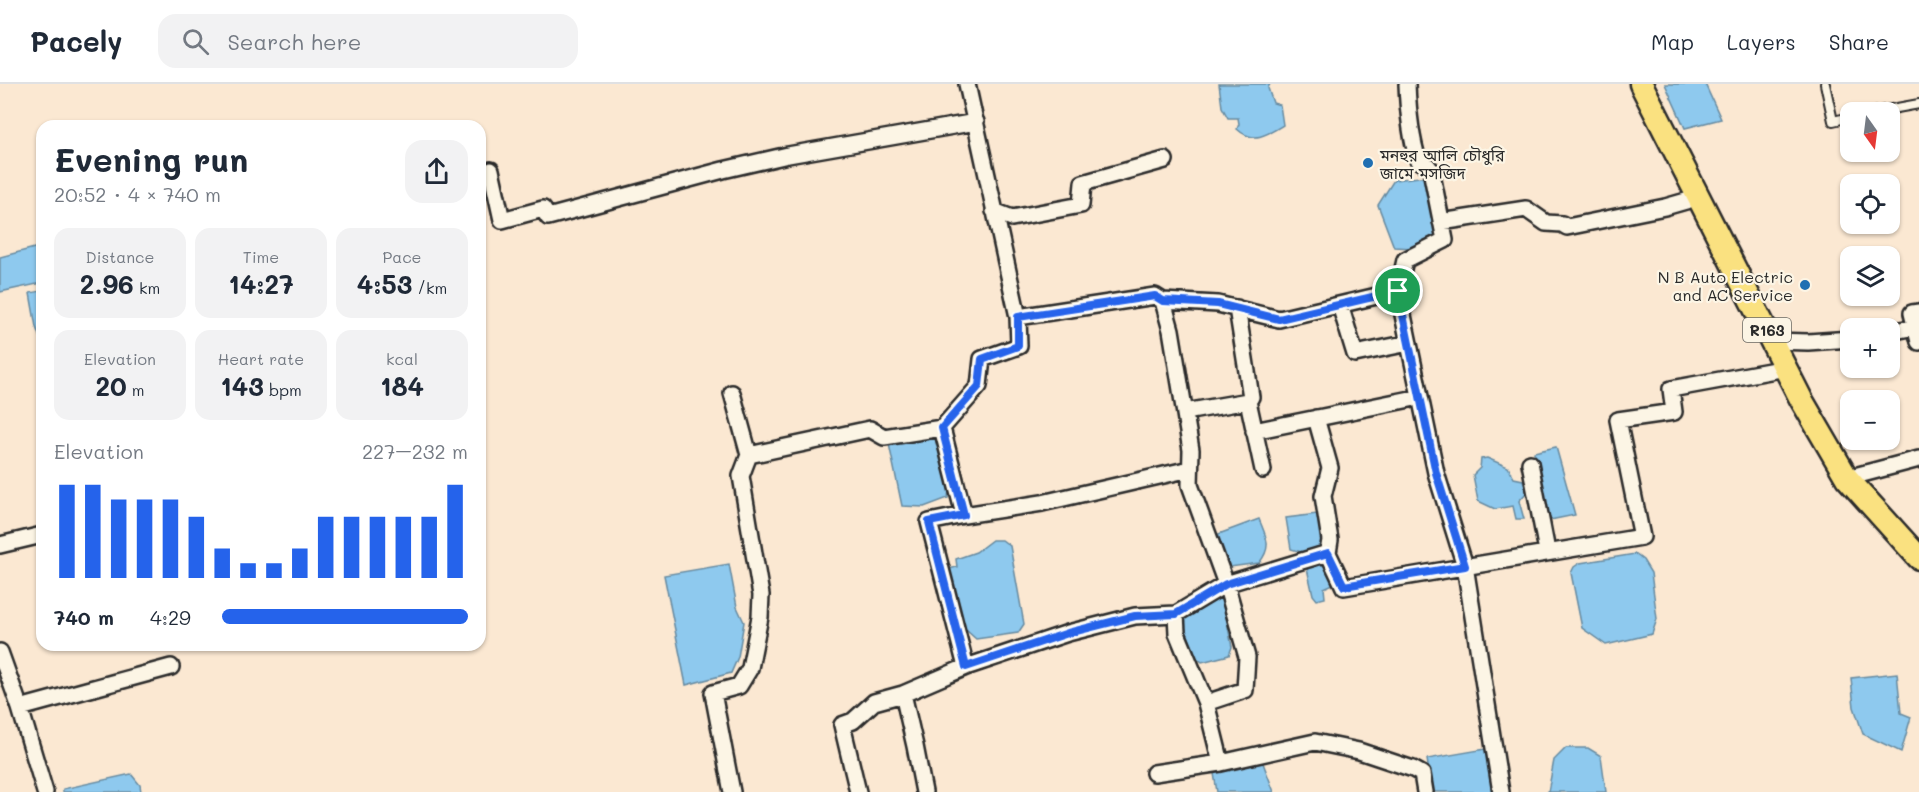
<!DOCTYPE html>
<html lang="en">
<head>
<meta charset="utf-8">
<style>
	body { margin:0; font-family:Mali,"Noto Sans Bengali",sans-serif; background:#f2f2f3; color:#1f2937; height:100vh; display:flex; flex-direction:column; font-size:22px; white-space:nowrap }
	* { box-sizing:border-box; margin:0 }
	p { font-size:20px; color:#747a83 }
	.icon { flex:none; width:33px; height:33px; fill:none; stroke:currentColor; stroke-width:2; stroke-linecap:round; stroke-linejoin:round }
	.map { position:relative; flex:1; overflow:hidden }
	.panel { position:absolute; left:36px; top:36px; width:450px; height:531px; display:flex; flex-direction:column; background:#fff; border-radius:18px; box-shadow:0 2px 4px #0004 }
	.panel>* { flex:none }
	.needle { width:39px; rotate:166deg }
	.fabs { position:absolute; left:1840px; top:18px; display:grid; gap:12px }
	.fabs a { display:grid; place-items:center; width:60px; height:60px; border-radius:12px; background:#fff; box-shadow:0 2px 4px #0004; font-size:30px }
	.pin { position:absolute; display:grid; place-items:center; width:51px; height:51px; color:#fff; margin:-26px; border:3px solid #fff; border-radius:50%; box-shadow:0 2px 6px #0007 }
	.round { display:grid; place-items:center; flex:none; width:63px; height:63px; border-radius:18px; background:#f2f2f3 }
	.head { display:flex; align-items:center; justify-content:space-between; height:102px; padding:0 18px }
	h1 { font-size:33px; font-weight:800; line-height:45px }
	.stats { display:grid; grid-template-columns:repeat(3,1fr); gap:9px; height:102px; padding:6px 18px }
	.stats div { display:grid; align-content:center; border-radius:15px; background:#f2f2f3; text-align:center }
	.stats b { font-size:26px; font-weight:800 }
	.stats small { font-size:16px; font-weight:400 }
	.stats p { font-size:16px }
	.chart { height:168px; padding:12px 18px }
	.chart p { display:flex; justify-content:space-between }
	.chart svg { width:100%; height:108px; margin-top:6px; stroke:#2563eb; stroke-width:6 }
	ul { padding:0 18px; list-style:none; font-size:20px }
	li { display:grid; grid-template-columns:96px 72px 1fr; align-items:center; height:45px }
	li i { height:15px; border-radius:8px; background:#2563eb }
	header { display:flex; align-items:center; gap:36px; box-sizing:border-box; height:84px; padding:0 30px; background:#fff; border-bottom:2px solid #e0e1e3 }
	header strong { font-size:28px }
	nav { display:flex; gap:33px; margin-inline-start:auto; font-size:21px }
	.search { width:420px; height:54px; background:#f2f2f3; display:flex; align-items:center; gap:15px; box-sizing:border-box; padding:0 21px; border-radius:18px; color:#747a83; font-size:22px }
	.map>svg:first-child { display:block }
</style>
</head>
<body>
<header>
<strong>Pacely</strong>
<div class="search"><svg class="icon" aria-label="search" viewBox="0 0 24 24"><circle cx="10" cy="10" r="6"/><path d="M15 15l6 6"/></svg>Search here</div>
<nav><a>Map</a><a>Layers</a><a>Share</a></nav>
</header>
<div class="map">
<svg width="1919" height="708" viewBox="0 0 1919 708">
	<rect width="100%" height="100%" fill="#fbe8d2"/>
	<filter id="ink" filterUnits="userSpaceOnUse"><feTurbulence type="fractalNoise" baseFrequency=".0167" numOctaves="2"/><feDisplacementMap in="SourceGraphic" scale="12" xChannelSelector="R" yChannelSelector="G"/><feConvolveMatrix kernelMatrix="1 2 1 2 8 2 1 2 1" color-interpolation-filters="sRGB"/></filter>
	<g filter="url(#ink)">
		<path fill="#8ec9ee" stroke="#668aa0" stroke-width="1.5" d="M1219,0h51l-2,4 5,15 7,2 3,20c-16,10 -30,19 -46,4l2,-5 -1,-6h-10l-6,-11z
			M1665,0h40l16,35 -36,9z
			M1428,92l10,55 -2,7 -22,10 -20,-1 -16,-42 16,-25z
			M42,162v37l-42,9v-35z
			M41,207l1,3v50l-6,-17 -6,-34z
			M934,349l15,57 -1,8 -24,9 -22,-1 -13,-62 18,-6z
			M1556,363l19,68 -30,6 -11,-69z
			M1487,374l21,9 6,11 9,2 4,12 -8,9 5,18h-8l-3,-13 -18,3 -17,-8 -5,-26 7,-7 1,-9z
			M1317,430l6,34 -15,6 -17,-5 -5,-31z
			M1259,435c7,18 14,27 0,44l-29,4 -14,-32z
			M992,456h10l8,6 14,78 -6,9 -42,6 -10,-9 -21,-60 12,-3 -1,-8 20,-7z
			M1635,470l8,6 8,13 6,46 -5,15 -46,11 -24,-17 -11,-55 3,-6 6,-4z
			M1323,475l11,20 -1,5 -9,4 1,10 -8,2 -4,-5 -7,-31z
			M729,480l8,43 7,15 -6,35 -7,16 -45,12 -22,-110z
			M1222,513l10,50 -3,8 -27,7 -6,-5 -15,-40 33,-19z
			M1897,589l4,40 10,4 -10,35 -38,-18 -9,-27 -3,-29z
			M1491,664l7,44h-66l-5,-33z
			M1566,664h22l13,8 5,36h-58l6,-32z
			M1263,679l11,29h-57l-4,-25z
			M131,690l9,11 1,7h-78v-3z"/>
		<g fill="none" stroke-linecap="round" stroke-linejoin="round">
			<defs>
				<path id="service" d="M1825,0l8,37 18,-4
					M1875,28l44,-8"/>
				<path id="minor" d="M491,86l11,50 41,-11 5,8 175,-47 65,-15 188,-33
					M994,127l18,7 69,-13 2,-22 82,-23
					M1441,138l85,-13 20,14 16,1 5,3 98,-20 35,-10
					M1398,207l38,182 29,93 36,226
					M1163,217l8,29 20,120 -1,35 36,99 21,73 -2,33 -39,13
					M1340,221l15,49 54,-11
					M1237,224l14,89 -3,4
					M1919,228l-7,1 7,29
					M1018,233l137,-21 8,5 55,3 61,15 119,-28 7,-31 40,-20 -14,-70 -3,-4 -10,-6c-8,-25 -10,-50 -11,-76
					M1890,248l25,-5
					M1772,257l36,1 43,-3
					M732,309l17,62
					M1185,328l63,-11 15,69
					M1316,334l14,50 -7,28 7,44 -2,13
					M942,344l22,87 -35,7 37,145 102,-34 67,-17 41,-2
					M1254,347l166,-34
					M1530,379l17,88
					M1847,394l72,-19
					M964,431l78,-12 148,-34
					M0,461l42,-10
					M0,568l20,56 25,84
					M903,610l12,52 9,46
					M20,624l151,-41
					M1221,679l-15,-60 -29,-70 -1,-19 50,-30 102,-31 16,34 298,-50 -24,-117 56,-8 -3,-23 115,-21
					M1154,689l67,-10 94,-21 44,9 54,18 9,5 3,18
					M732,708l-19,-99 26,-7 11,-18 10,-51 1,-22 -20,-119 8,-21 121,-26 14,8 58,-9 37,-42 3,-27 37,-13 -1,-29 -51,-233
					M858,708l-16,-67 11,-4 21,-19 29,-8 63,-27"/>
				<path id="primary" d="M1641,0l160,315 46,79 72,80"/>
			</defs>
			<use href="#service" stroke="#2b2b2b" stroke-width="12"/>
			<use href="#minor" stroke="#2b2b2b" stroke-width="20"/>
			<use href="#primary" stroke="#2b2b2b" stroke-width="27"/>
			<use href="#service" stroke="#fcf5e5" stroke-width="8"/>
			<use href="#minor" stroke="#fcf5e5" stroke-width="15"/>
			<use href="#primary" stroke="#fae180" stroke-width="22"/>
		</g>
	</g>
	<g fill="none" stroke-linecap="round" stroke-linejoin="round" filter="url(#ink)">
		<defs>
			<path id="route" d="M1398,207l38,182 29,93 -121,20 -16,-33 -102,31 -50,30 -41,2 -67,17 -102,34 -37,-145 35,-7 -22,-87 37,-42 3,-27 36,-13v-29l137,-21 8,5 55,3 61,15z"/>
		</defs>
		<use href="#route" stroke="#fff" stroke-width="12"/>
		<use href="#route" stroke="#2563eb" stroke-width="8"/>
	</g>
	<g fill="#1f6fb2" stroke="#fcf5e5" stroke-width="2">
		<circle cx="1368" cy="79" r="6"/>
		<circle cx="1805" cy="201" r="6"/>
	</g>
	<g text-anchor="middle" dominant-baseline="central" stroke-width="4.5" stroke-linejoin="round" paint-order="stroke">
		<rect fill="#fcf5e5" stroke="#6a6863" stroke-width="1.5" x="1743" y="234" width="48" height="24" rx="4.5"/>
		<g font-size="15" font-weight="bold" fill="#2b2b2b">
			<text x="1767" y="246">R163</text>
		</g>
		<g font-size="16" fill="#2b2b2b" stroke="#fcf5e5" text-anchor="start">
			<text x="1380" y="70">মনহুর আলি চৌধুরি<tspan x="1380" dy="18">জামে মসজিদ</tspan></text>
			<text x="1793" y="192" text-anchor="end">N B Auto Electric<tspan x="1793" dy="18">and AC Service</tspan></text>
		</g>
	</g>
</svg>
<div class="fabs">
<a><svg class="needle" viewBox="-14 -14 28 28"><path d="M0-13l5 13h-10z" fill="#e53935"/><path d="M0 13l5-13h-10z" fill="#747a83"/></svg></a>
<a><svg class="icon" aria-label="locate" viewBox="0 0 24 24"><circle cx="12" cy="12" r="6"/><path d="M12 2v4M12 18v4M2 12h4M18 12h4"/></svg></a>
<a><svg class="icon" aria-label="layers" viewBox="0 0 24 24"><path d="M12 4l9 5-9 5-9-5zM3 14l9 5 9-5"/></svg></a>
<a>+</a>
<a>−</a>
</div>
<div class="pin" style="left:1398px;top:207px;background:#1e9e55"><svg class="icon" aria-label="arrive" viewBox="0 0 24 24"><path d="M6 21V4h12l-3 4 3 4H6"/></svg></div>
<section class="panel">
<div class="head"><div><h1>Evening run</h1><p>20:52 · 4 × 740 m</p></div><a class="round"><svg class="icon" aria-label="share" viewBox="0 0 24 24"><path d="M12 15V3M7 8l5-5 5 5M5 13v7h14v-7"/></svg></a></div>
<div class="stats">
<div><p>Distance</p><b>2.96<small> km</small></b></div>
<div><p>Time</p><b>14:27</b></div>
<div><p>Pace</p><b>4:53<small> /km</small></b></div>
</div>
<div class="stats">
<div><p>Elevation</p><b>20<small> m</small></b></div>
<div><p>Heart rate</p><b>143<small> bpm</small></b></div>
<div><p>kcal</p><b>184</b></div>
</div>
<div class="chart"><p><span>Elevation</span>227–232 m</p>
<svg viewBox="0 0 160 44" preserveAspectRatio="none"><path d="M5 44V6M15 44V6M25 44V12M35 44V12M45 44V12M55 44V19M65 44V32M75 44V38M85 44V38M95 44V32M105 44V19M115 44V19M125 44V19M135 44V19M145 44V19M155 44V6"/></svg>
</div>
<ul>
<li><b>740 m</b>4:29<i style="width:100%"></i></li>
</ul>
</section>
</div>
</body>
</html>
